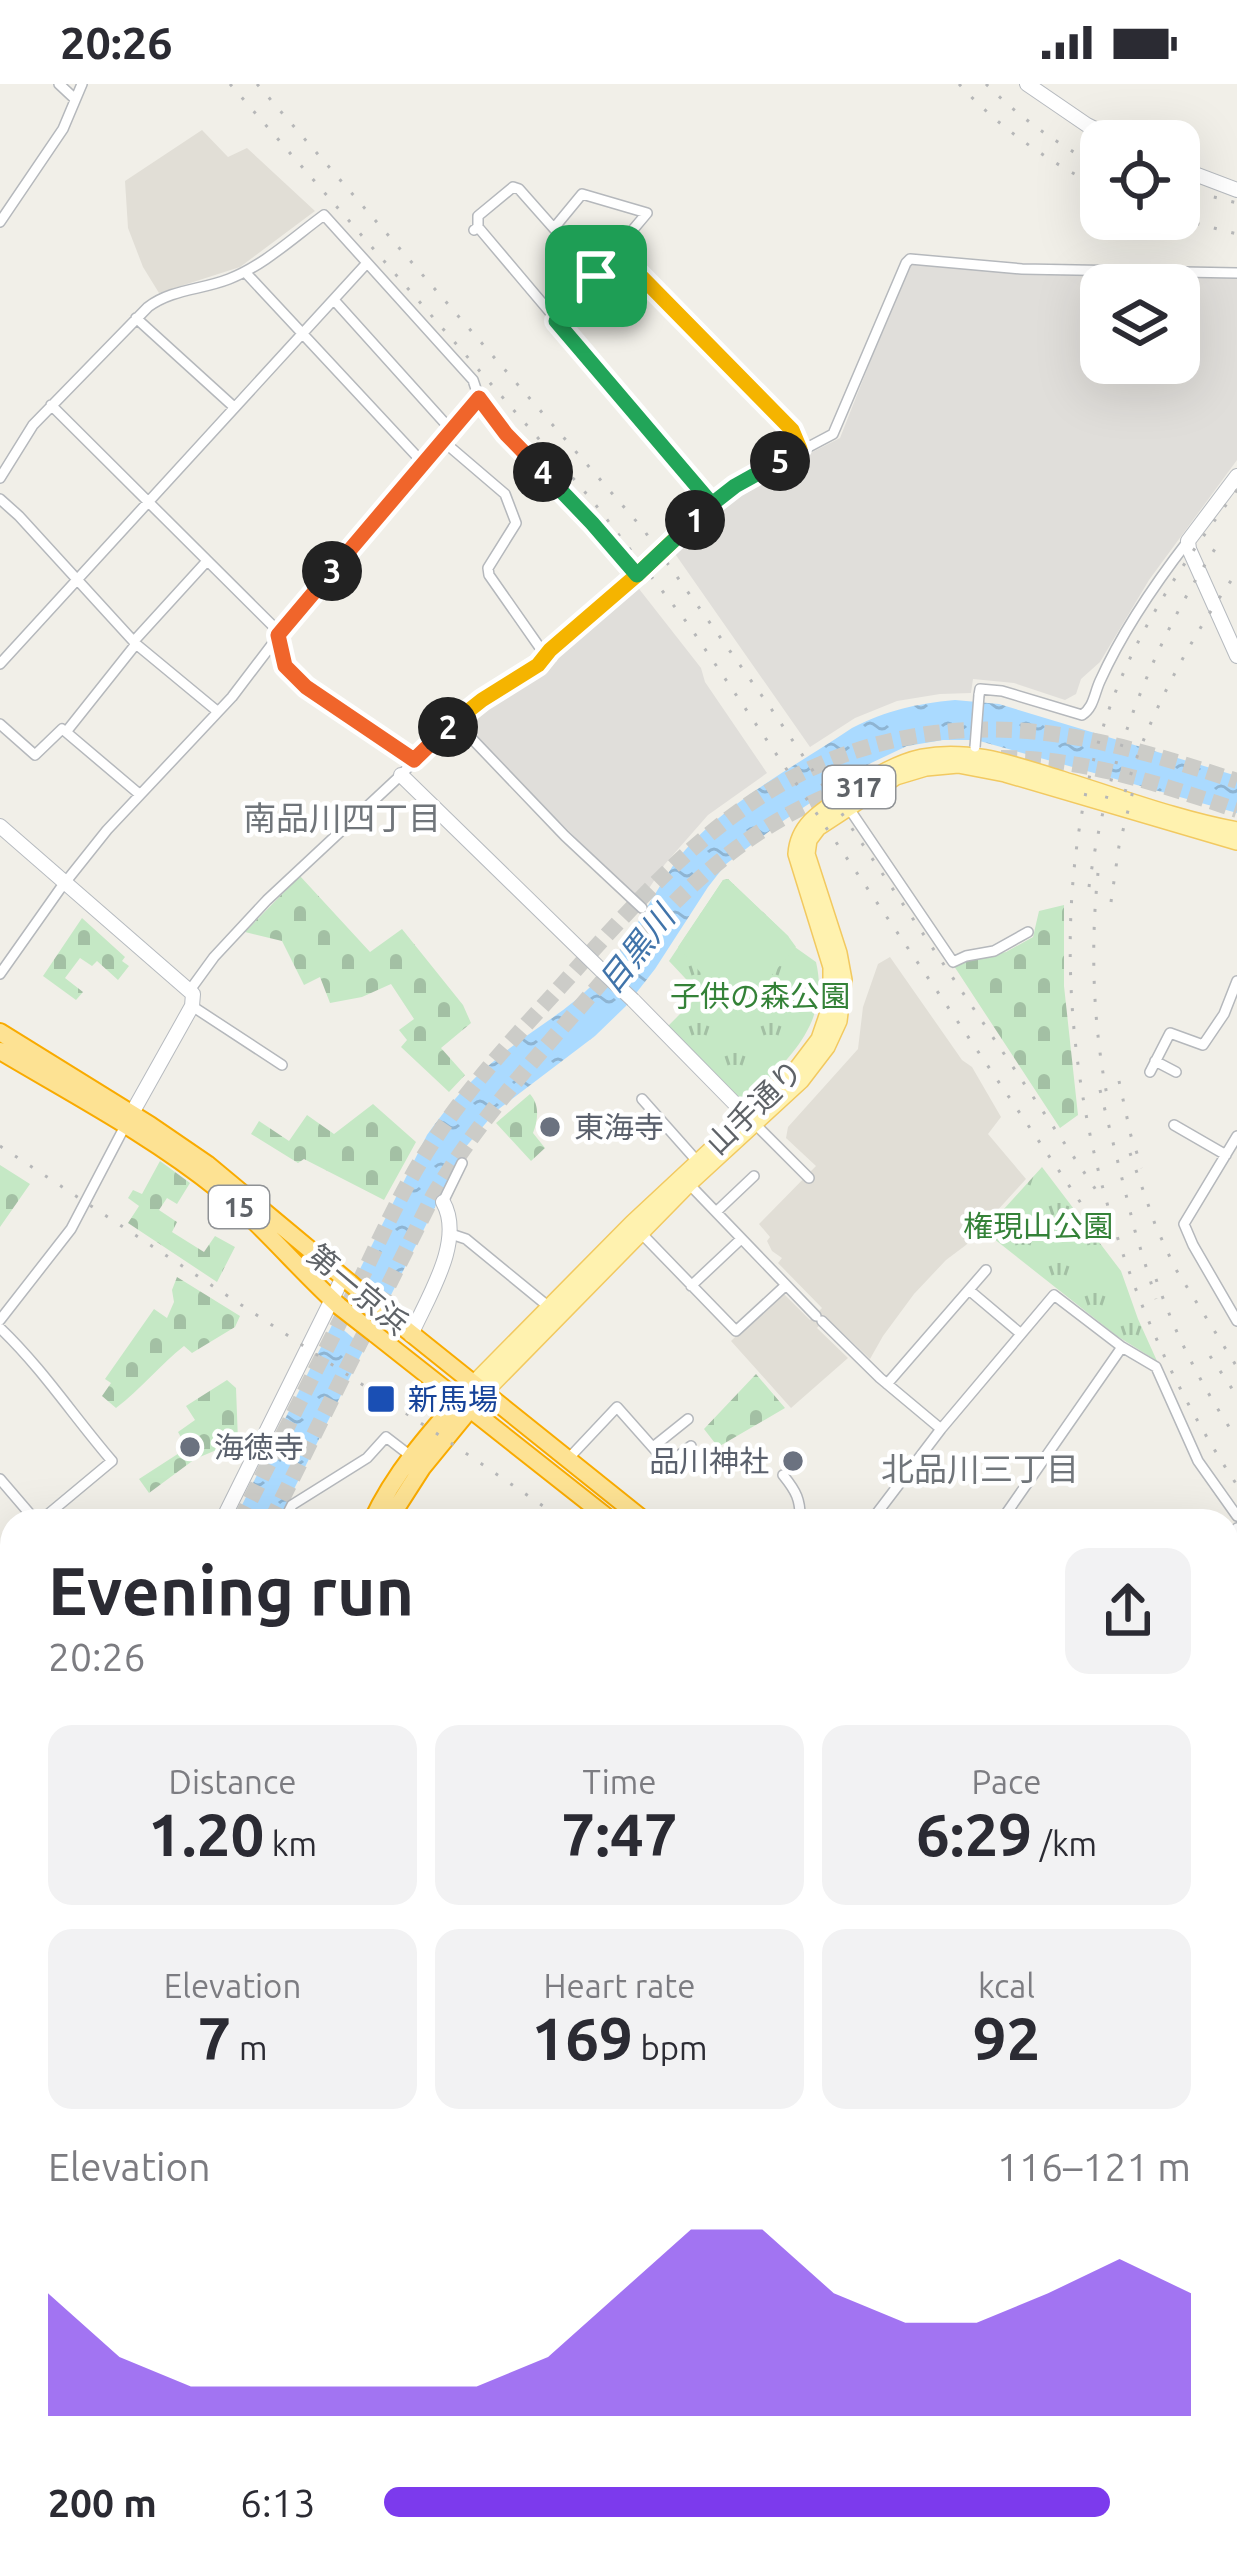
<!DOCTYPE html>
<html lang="en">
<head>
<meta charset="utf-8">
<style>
	body { margin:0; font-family:Ubuntu,"Noto Sans JP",sans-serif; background:#f2f2f3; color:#2b2b33; height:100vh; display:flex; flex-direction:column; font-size:45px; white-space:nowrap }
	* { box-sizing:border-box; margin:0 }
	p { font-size:39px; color:#7c7c81 }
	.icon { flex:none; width:66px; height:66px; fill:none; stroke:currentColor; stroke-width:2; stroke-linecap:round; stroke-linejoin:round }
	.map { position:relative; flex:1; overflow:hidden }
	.drawer { position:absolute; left:0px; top:1425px; width:1239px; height:1065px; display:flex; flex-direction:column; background:#fff; border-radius:36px 36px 0 0; box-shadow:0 12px 48px #0002 }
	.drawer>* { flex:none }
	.controls { position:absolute; left:1080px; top:36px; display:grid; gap:24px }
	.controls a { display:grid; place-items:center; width:120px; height:120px; border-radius:24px; background:#fff; box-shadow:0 12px 48px #0002; font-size:60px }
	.pin { position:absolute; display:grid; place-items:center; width:102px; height:102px; color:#fff; margin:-51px; border-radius:24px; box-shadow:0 6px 18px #0006 }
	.km { position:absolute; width:60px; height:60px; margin:-30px; border-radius:50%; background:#222; color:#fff; font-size:33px; line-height:60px; text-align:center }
	.round { display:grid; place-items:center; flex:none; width:126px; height:126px; border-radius:24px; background:#f2f2f3 }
	.summary { display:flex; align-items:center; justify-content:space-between; height:204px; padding:0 48px }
	h1 { font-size:66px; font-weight:700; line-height:90px }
	.figures { display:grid; grid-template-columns:repeat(3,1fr); gap:18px; height:204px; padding:12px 48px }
	.figures div { display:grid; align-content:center; border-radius:24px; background:#f2f2f3; text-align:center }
	.figures b { font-size:60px; font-weight:700 }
	.figures small { font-size:33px; font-weight:400 }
	.figures p { font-size:33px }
	.chart { height:336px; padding:24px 48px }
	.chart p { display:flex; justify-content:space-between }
	.chart svg { width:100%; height:216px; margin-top:12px; fill:#7c3aed; opacity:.7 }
	ul { padding:0 48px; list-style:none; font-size:39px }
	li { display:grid; grid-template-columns:192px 144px 1fr; align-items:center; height:90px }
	li i { height:30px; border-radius:15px; background:#7c3aed }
	.status { display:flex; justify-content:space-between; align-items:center; height:84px; padding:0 60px; background:#fff; direction:ltr }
	.status svg { height:33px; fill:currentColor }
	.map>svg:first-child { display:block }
</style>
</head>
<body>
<div class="status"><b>20:26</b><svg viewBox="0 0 49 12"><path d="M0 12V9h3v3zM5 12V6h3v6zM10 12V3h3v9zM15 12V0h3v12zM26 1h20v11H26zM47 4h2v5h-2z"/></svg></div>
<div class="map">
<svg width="1237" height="2488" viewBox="0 0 1237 2488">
	<defs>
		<pattern id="grass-tufts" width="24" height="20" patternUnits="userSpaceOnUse" patternTransform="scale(3)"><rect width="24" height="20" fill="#c5e8c5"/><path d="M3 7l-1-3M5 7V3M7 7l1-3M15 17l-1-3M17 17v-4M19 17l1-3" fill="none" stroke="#a3c0a4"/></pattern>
		<pattern id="cemetery-stones" width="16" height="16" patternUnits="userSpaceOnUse" patternTransform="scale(3)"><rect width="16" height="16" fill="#c5e8c5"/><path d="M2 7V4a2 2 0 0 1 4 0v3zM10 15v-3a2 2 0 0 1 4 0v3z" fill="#a3c0a4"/></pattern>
		<pattern id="water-ripples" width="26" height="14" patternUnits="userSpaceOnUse" patternTransform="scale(3)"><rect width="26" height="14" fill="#aadaff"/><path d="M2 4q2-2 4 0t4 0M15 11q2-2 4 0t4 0" fill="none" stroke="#8eb4d2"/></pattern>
	</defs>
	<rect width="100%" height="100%" fill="#f1efe8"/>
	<path fill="#e0deda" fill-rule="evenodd" d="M916,179l154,12 167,2v183l-88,120 -49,82 -19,17 -5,15 -11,6 -51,-17 -41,-4 -2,14 -31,1 -43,7 -42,17 -45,29 -139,-199 42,-41 32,-21 95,-48 67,-170zM1101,201h78v78h-78z
		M636,501l65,83 4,14 62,91 -59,42 -43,49 -25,38 -177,-177 94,-64v-9z"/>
	<path fill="#e1ded6" d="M202,46l26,27 19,-9 68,63 -75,56 -81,26 -16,-26 -15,-39 -3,-47z
		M890,873l72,103 10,7 29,50 -13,17 38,45 -60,66 -20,15 -32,34 -31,42 -13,23 -44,-42 -9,11 31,30 -57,50 -60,-67 51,-49 28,28 12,-12 -44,-45 4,-5 -10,-7 -5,-10 3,-4 -11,-13 57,-58 -30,-28 2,-11 70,-78 5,-42 15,-43z"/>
	<path fill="url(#grass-tufts)" d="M728,795l60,57 4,9 24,17c15,63 -31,101 -72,140l-76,-76 32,-32 -31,-33 54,-81z
		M1042,1083l79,104 17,48 19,42 -40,-25 -133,-105z"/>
	<path fill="url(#cemetery-stones)" d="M300,792l70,76 32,-23 61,76 8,18 -30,25 24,27 -16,17 -48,-45 6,-7 -8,-10 15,-11 -23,-35 -29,13 -32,6 -10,-26 -16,8 -22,-44 -37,-9z
		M1064,821v81l14,129 -18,13 -106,-162 17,-8 35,-6 27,-15 6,-26z
		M82,834l43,39 -3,4 7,5 -11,14 -21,-19 -5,5 -12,-8 -15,20 18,14 -7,8 -33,-24z
		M530,1010c10,11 8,26 3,39l12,15 -14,13 -35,-38z
		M373,1020l43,38 -32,58 -80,-41 -6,4 -47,-29 8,-13 30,20 18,-26 27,19z
		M160,1077l30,22 -13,21 -10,-6 -8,12 18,12 -5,10 32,20 11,-16 20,11 -18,35 -89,-59 11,-17 -11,-8 5,-8 9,4z
		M0,1081l30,19 -30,43z
		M177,1193l63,39 -5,11 -43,26 -8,-7c-24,19 -43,43 -68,62l-14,-12 9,-13 -6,-4 49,-70 13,9 7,-16 -2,-12z
		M756,1290l29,34 -67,39 -14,-18z
		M227,1296l9,8 2,53 -43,18 -46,34 -10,-14 48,-31 -9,-16 17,-12 -9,-14z"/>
	<path fill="#c5e8c5" d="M728,795l60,57 8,11 -52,60 -14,-1 -52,-59 45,-67z"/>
	<path fill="url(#water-ripples)" d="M955,616l44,4 238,72v37l-261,-73h-33l-36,6 -38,18 -86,57 -57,43 -18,23 -53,82 -29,37 -31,30 -99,75 -32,38 -186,372h-44l193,-386c20,-28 40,-52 67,-74 32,-28 72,-48 101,-79 33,-36 54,-82 82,-122 40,-53 119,-94 175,-132 36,-18 63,-24 103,-28z
		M12,1883v89l-12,27v-92z
		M0,2263l12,5v96l-12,-5z
		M177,2478h332l23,10h-331z
		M874,2478h199l-13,10h-201z"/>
	<path fill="#f1efe8" d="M358,1185l34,29 -25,52 -35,-30z"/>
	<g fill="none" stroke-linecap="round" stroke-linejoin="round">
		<path stroke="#ccccc8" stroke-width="16" stroke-dasharray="16 8" stroke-linecap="butt" d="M1001,674c83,0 158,26 236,52
			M240,1437c39,-79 79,-157 118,-236 22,-46 43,-94 71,-137 37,-59 85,-110 132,-162 108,-121 202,-231 374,-253 106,-14 203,16 302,48
			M271,1437l162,-325c40,-67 90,-124 141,-182 87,-100 154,-185 284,-230
			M0,1920l12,-23
			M0,1978l12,-23"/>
		<defs>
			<path id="street" d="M59,0l16,15
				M0,138l63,-93 19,-45
				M478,143v-11l35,-29 6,2 77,87
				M554,144l28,-34 65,19 -91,108
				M474,146l4,-3 234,277
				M616,167l176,179 8,20
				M245,188l179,192
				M334,216l118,131
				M136,234l98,89
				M479,314c47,63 107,117 158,178
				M51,321l225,224 9,37 19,19 110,75
				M443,357l62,53 11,29 -28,45 1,7 56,80
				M0,394l33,-53 115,-118c24,-18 53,-17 81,-28 34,-13 65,-42 95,-64l149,165 6,18 -108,130 -66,73 -73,96 -125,133 -47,59 -60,85
				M0,415l19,17 117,128 81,67
				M134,557l73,-80
				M136,560l-70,88 72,61
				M0,580l367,-401
				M979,611l1,-6 22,2 80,24c12,-8 12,-21 18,-34 23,-51 54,-96 88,-140
				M455,637l110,115 77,72
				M0,640l35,31 27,-26 4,3
				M848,723l105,155 13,-6 28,-5 34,-19
				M190,906l24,-33 53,-57 134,-125 32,-34 49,-41 56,-35 12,-15 185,-164 98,-52 73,-171 4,-4 112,10 215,4
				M192,922l90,59
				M1155,977l21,11
				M1150,988l20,-39 33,12 21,-31 13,-33
				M642,1015l55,62
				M753,1038l56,56
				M1174,1041l52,30
				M1237,1052l-53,88 9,21 44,76
				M689,1100l127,132
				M443,1118l19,-39
				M716,1128l38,-36
				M640,1148l96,99 50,-46
				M451,1150l15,5 83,68
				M691,1202l50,-47
				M969,1206l52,44
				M0,1236l71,-91 54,-103
				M822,1237l58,57 61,51
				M0,1244c42,40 74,89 112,133l-72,60
				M887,1300l99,-114
				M653,1363l35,-28
				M568,1375l49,-52 47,53 7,2 20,-16
				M783,1391c13,16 18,25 17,46
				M0,1395l36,42
				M284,1437l8,-16 75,-47 19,-21 26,20
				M871,1437l70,-92 113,-134 68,52
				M1001,1437l121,-174 34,20 42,94 39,55
				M1227,1456l10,-12
				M1227,1555l10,4
				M0,1753l12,24
				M1227,1760l10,2
				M0,1800l12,6
				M1227,2275l10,2
				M1227,2418l10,2
				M1208,2478l19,10"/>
			<path id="secondary" d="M1027,0l60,41 32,16
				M1179,84l58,22
				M1237,392l-49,65 1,8 48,107
				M401,691l201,196
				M0,742l193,168 -1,12 -65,116
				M633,916l114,116
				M411,1251c16,-37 54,-94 32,-133
				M222,1437l121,-244
				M0,1527l12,15
				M0,1790l12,3
				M1227,1838l10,2
				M1227,1960l10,1
				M1227,2348l10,-59
				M1197,2488l7,-10"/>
			<path id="primary" d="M474,1299l158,-160 162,-151 25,-33 12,-35v-37l-35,-113c2,-31 27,-44 51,-60 24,-15 47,-31 75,-37 48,-9 91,7 136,21 59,18 119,41 179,52
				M485,1308l204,-208 112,-103 26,-34 12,-26 5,-41 -5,-27 -32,-99 2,-14 9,-12 78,-51 30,-9 32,-3 47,9 232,68
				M775,2478l14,10
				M802,2478l13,10
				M349,2488l4,-10
				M369,2488l5,-10"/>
			<path id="highway" d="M0,948l150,93 57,39 143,119
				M0,967c74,44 152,85 219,139 44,35 78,78 120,116
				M383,1227l262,210
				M375,1250l237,187
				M372,1437c22,-48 58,-89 93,-128
				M388,1437l34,-53 54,-66
				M1227,1678l10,2
				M1227,1695l10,3
				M0,2136l12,6"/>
		</defs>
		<use href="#street" stroke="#b5b8bc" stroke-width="12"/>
		<use href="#secondary" stroke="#b6babf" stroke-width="16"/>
		<use href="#primary" stroke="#f2c960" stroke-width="18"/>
		<use href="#highway" stroke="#f9ab00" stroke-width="20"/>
		<use href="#street" stroke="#fff" stroke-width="9"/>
		<use href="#secondary" stroke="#fff" stroke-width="14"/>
		<use href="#primary" stroke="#fff2af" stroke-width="15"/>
		<use href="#highway" stroke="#fde293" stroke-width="16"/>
		<path stroke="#b6b7b8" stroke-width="3" stroke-dasharray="3 15" stroke-linecap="butt" d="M230,0l361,415 97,125 403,594
			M257,0l386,445 129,181 324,480
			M959,0c40,44 90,78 142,104
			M986,0c35,35 72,60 115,84
			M1179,104l58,15
			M1179,135l58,15
			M1237,406c-49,66 -96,133 -125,211 -93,254 -22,565 125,784
			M1125,708c24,-78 65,-153 112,-220
			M1098,789c-8,76 -5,157 11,232
			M1089,803c17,-123 64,-248 134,-350
			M1111,818l8,-56 17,-67
			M1119,997l12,55 11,32
			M1100,1006l35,141 21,68
			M0,1062l448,295 117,80
			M1130,1069l26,74 19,41 62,99
			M1156,1195c20,58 47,109 81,160
			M1210,1272l27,40
			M1227,1738l10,4"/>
		<defs>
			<path id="street-bridge" d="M975,663l4,-52"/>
			<path id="secondary-bridge" d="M602,887l31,29"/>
			<path id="highway-bridge" d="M350,1199l33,28
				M339,1222l36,28"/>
		</defs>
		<use href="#street-bridge" stroke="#b5b8bc" stroke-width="12" stroke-linecap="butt"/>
		<use href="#secondary-bridge" stroke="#b6babf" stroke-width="16" stroke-linecap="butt"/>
		<use href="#highway-bridge" stroke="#f9ab00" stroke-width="20" stroke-linecap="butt"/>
		<use href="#street-bridge" stroke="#fff" stroke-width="9"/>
		<use href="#secondary-bridge" stroke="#fff" stroke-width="14"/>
		<use href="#highway-bridge" stroke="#fde293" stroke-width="16"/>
	</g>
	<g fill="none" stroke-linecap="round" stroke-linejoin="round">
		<defs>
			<path id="split-1" d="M596,192l-40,45 156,183 -17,16"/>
			<path id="split-2" d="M448,643l34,-27 56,-35 12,-15 87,-75 58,-55"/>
			<path id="split-3" d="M332,487l-54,64 7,31 21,21 108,73 34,-33"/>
			<path id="split-4" d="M332,487l147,-173 27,36 37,38"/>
			<path id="split-5" d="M543,388l49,51 45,52 75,-71 23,-18 45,-25"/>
			<path id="split-6" d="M596,192l20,-25 176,179 8,19 -20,12"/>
		</defs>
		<use href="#split-1" stroke="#fff" stroke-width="24"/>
		<use href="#split-2" stroke="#fff" stroke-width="24"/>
		<use href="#split-3" stroke="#fff" stroke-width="24"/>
		<use href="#split-4" stroke="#fff" stroke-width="24"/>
		<use href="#split-5" stroke="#fff" stroke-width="24"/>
		<use href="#split-6" stroke="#fff" stroke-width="24"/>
		<use href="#split-1" stroke="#22a559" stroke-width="15"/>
		<use href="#split-2" stroke="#f5b400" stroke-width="15"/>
		<use href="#split-3" stroke="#f0652b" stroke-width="15"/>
		<use href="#split-4" stroke="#f0652b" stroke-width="15"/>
		<use href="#split-5" stroke="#22a559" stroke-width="15"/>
		<use href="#split-6" stroke="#f5b400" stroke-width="15"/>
	</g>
	<g fill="#6b7280" stroke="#fff" stroke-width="4.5">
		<circle cx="550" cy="1043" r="12"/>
		<circle cx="190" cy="1363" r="12"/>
		<circle cx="793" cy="1377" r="12"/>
	</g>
	<rect fill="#1a4fb4" stroke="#fff" stroke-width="4.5" x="366" y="1300" width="30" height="30" rx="6"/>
	<g text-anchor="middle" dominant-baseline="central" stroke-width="9" stroke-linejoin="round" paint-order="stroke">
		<g fill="#fff" stroke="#8f9295" stroke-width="3">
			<rect x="823" y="682" width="72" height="42" rx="9"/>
			<rect x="209" y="1102" width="60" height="42" rx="9"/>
		</g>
		<g font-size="27" font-weight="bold" fill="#5f6368">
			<text x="859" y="703">317</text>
			<text x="239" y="1123">15</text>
		</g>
		<g font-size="30" fill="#348238" stroke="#fff">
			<text x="760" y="912">子供の森公園</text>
			<text x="1038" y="1142">権現山公園</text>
		</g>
		<g font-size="30" fill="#5f6368" stroke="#fff">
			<text transform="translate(754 1023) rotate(-44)">山手通り</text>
			<text transform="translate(358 1205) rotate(40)">第一京浜</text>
		</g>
		<g font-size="30" fill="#5b616d" stroke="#fff" text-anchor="start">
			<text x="574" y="1043">東海寺</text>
			<text x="214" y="1363">海徳寺</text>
			<text x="769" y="1377" text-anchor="end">品川神社</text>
		</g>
		<g font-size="30" fill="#164399" stroke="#fff" text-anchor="start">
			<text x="408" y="1315">新馬場</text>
		</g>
		<g font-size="33" fill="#70757a" stroke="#fff">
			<text x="342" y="733">南品川四丁目</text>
			<text x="980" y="1384">北品川三丁目</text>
		</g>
		<g font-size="33" font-style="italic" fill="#4174aa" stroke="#fff">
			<text transform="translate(636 865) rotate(-52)">目黒川</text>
		</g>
	</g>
</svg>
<div class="controls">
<a><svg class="icon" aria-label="locate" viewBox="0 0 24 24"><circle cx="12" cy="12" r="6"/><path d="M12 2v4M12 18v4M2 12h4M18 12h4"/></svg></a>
<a><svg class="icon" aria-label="layers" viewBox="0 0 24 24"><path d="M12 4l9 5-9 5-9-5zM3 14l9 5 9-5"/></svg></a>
</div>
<div class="pin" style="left:596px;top:192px;background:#1e9e55"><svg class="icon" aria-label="arrive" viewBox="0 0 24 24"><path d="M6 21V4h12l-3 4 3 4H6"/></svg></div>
<b class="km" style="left:695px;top:436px">1</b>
<b class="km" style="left:448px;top:643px">2</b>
<b class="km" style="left:332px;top:487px">3</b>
<b class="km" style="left:543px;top:388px">4</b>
<b class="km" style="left:780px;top:377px">5</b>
<section class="drawer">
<div class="summary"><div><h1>Evening run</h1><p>20:26</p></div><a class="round"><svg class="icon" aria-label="share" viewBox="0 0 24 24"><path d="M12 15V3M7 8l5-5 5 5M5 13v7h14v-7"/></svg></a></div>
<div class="figures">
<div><p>Distance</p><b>1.20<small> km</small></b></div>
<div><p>Time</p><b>7:47</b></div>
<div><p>Pace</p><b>6:29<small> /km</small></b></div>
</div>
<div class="figures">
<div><p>Elevation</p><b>7<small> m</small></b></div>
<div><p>Heart rate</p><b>169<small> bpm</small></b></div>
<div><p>kcal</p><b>92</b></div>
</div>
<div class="chart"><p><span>Elevation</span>116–121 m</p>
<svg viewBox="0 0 160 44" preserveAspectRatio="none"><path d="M0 44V19L10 32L20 38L30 38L40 38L50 38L60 38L70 32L80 19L90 6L100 6L110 19L120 25L130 25L140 19L150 12L160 19V44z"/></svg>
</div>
<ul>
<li><b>200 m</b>6:13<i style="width:90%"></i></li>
</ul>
</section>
</div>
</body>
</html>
